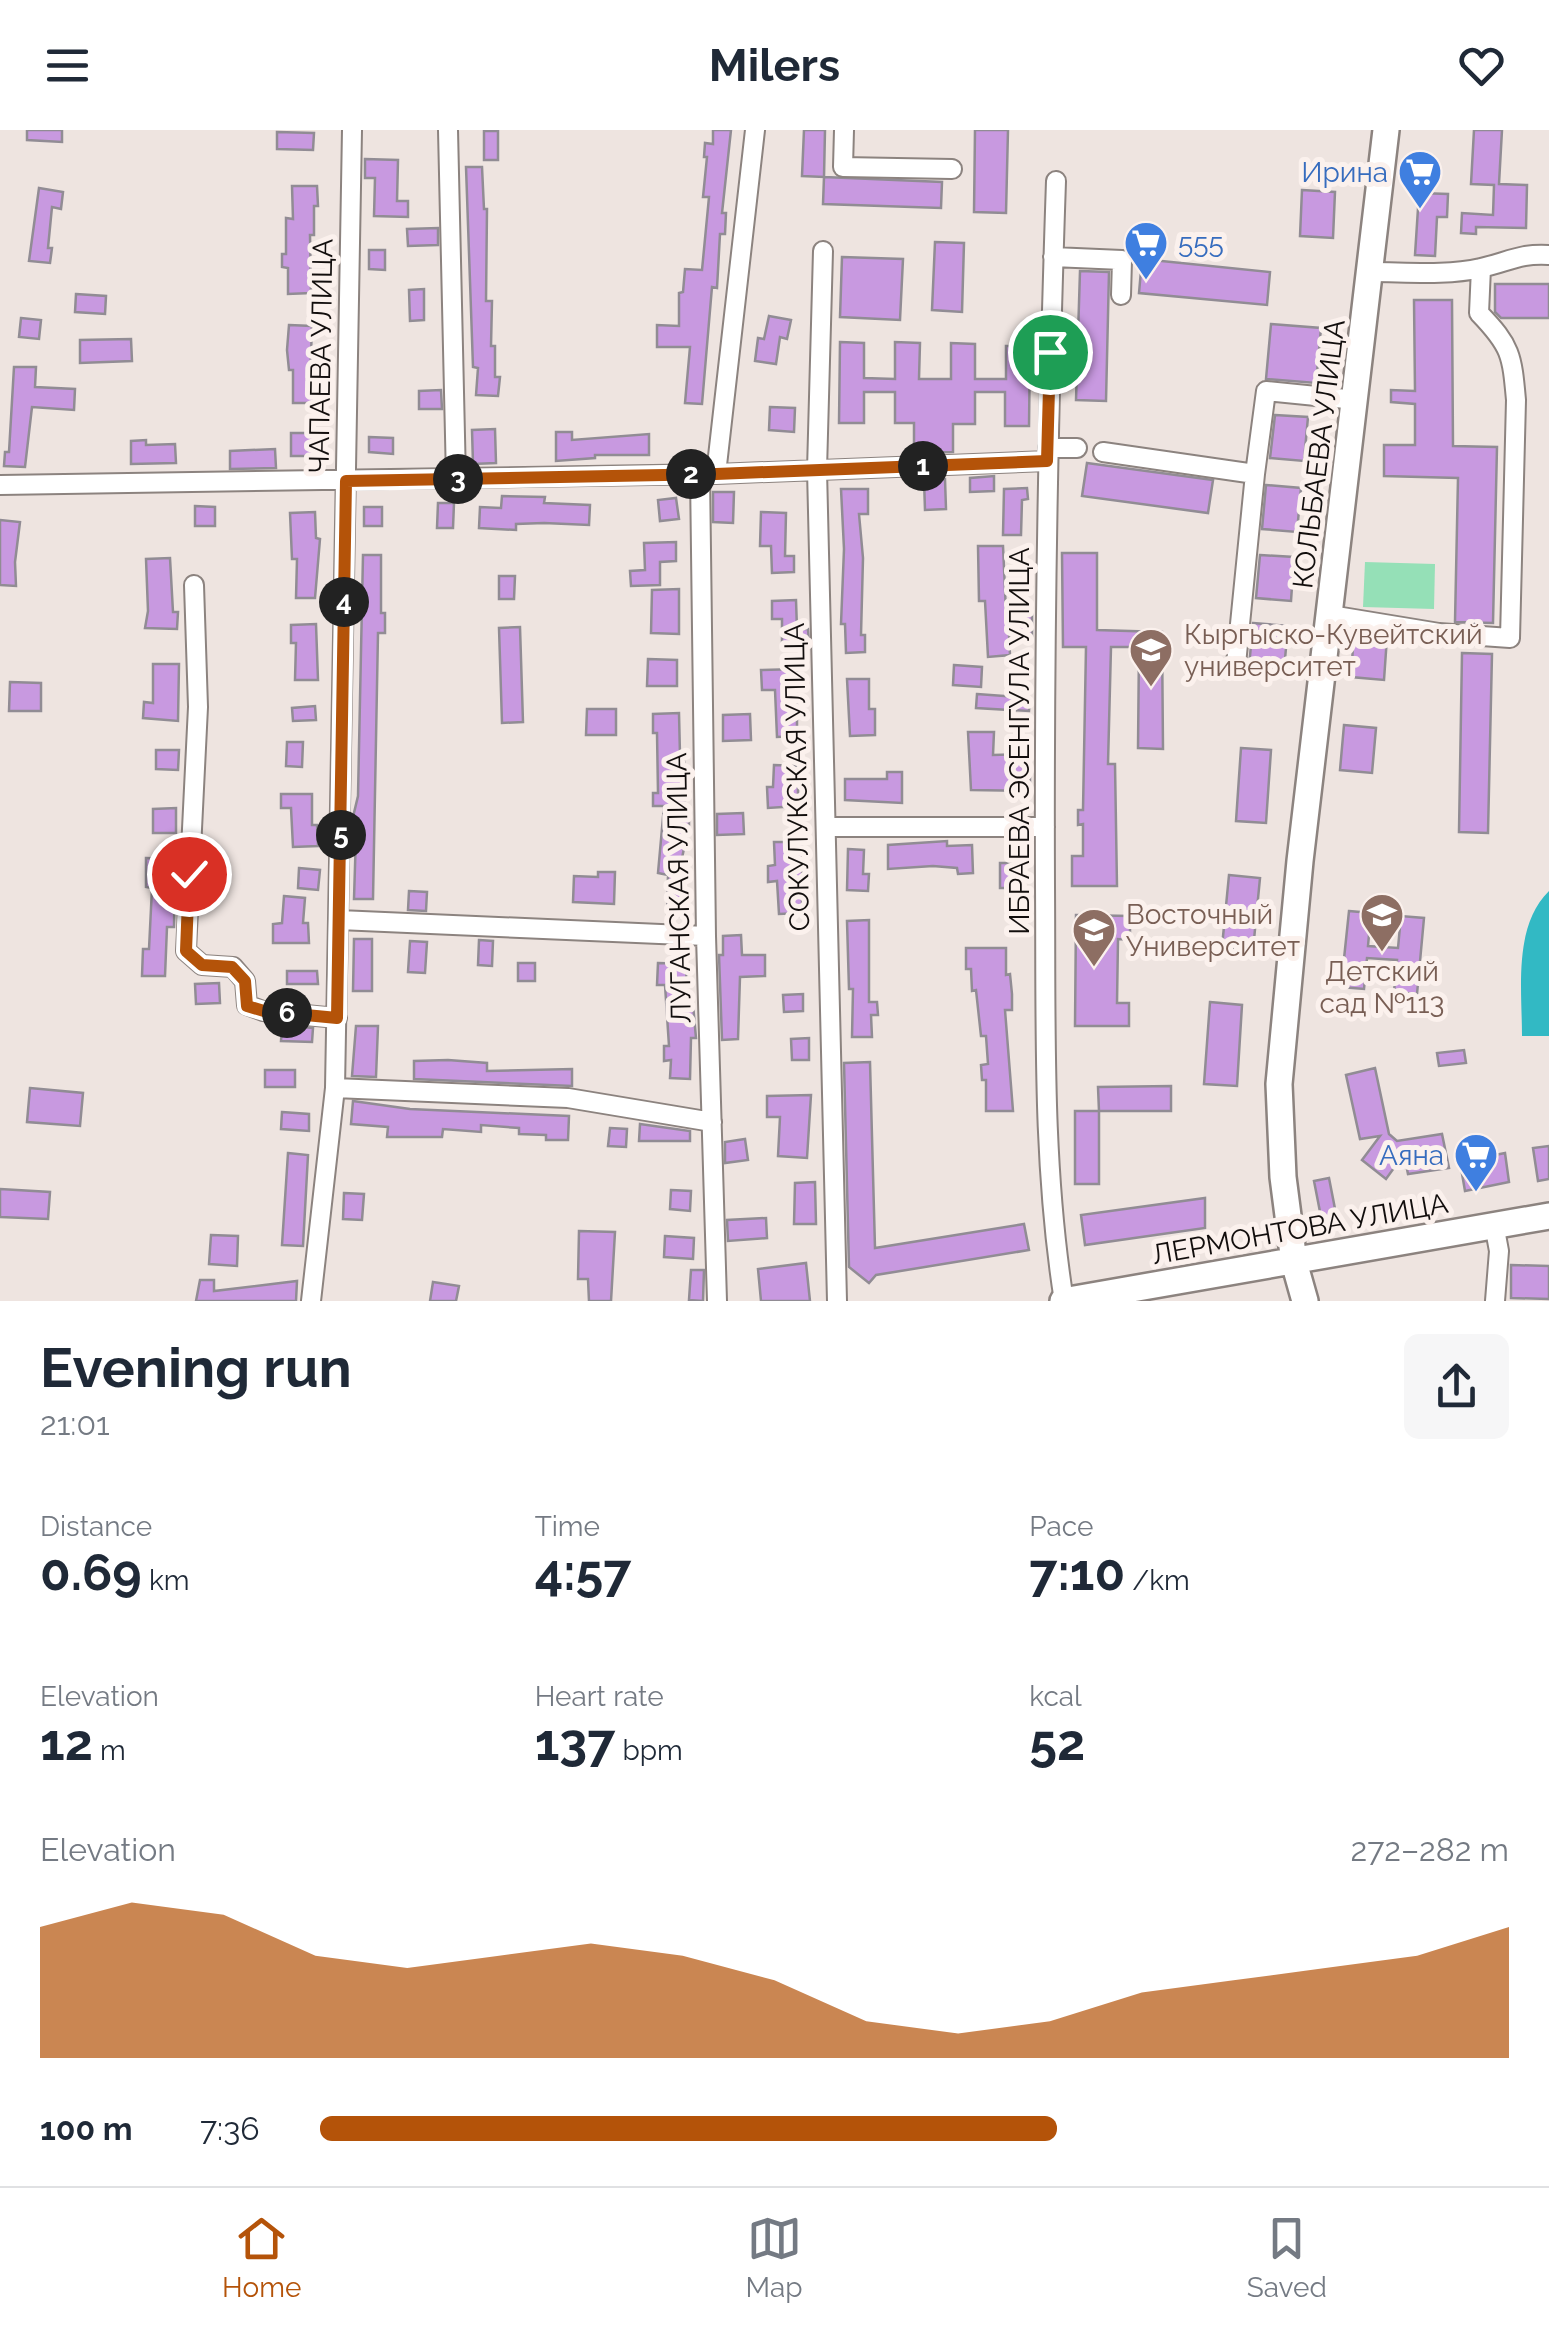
<!DOCTYPE html>
<html lang="en">
<head>
<meta charset="utf-8">
<style>
	body { margin:0; font-family:Raleway,sans-serif; background:#f6f6f7; color:#1f2937; height:100vh; display:flex; flex-direction:column; font-size:38px; white-space:nowrap }
	* { box-sizing:border-box; margin:0 }
	p { font-size:32px; color:#747a83 }
	.icon { flex:none; width:55px; height:55px; fill:none; stroke:currentColor; stroke-width:2; stroke-linecap:round; stroke-linejoin:round }
	.map { position:relative; height:1171px; overflow:hidden }
	.drawer { display:flex; flex-direction:column; background:#fff; flex:1 }
	.drawer>* { flex:none }
	.pin { position:absolute; display:grid; place-items:center; width:85px; height:85px; color:#fff; margin:-42px; border:5px solid #fff; border-radius:50%; box-shadow:0 2px 10px #0007 }
	.km { position:absolute; width:50px; height:50px; margin:-25px; border-radius:50%; background:#222; color:#fff; font-size:28px; line-height:50px; text-align:center }
	.round { display:grid; place-items:center; flex:none; width:105px; height:105px; border-radius:15px; background:#f6f6f7 }
	.headline { display:flex; align-items:center; justify-content:space-between; height:170px; padding:0 40px }
	h1 { font-size:55px; font-weight:700; line-height:75px }
	.figures { display:grid; grid-template-columns:repeat(3,1fr); gap:15px; height:170px; padding:10px 40px }
	.figures div { display:grid; align-content:center }
	.figures b { font-size:50px; font-weight:700 }
	.figures small { font-size:28px; font-weight:400 }
	.figures p { font-size:28px }
	.chart { height:280px; padding:20px 40px }
	.chart p { display:flex; justify-content:space-between }
	.chart svg { width:100%; height:180px; margin-top:10px; fill:#b45309; opacity:.7 }
	ul { padding:0 40px; list-style:none; font-size:32px }
	li { display:grid; grid-template-columns:160px 120px 1fr; align-items:center; height:75px }
	li i { height:25px; border-radius:12px; background:#b45309 }
	header { display:flex; justify-content:space-between; align-items:center; height:130px; padding:0 40px; background:#fff; font-size:45px; font-weight:700 }
	.dock { display:flex; justify-content:space-around; align-items:center; height:140px; border-top:2px solid #e0e1e3; background:#fff; font-size:28px; color:#747a83 }
	.dock a { display:grid; justify-items:center; gap:5px }
	.dock .on { color:#b45309 }
	.map>svg:first-child { display:block }
</style>
</head>
<body>
<header><svg class="icon" aria-label="menu" viewBox="0 0 24 24"><path d="M4 6h16M4 12h16M4 18h16"/></svg>Milers<svg class="icon" aria-label="heart" viewBox="0 0 24 24"><path d="M12 20l-8-8c-3-5 5-10 8-4 3-6 11-1 8 4z"/></svg></header>
<div class="map">
<svg width="1549" height="1171" viewBox="0 0 1549 1171">
	<rect width="100%" height="100%" fill="#eee4e0"/>
	<path fill="#95e0b7" d="M1365,432l70,2 -1,45 -71,-2z"/>
	<path fill="#32b9c4" d="M1549,761v145h-27c0,-46 -9,-110 27,-145z"/>
	<path fill="#c899e0" stroke="#918c94" stroke-width="2.5" d="M27,0h35v12l-35,-2z
		M713,0h18l-9,83h4l-1,21h-5l-3,54 -5,-1 -10,117 -17,-1 5,-56h-33v-22l22,1v-33l4,-1 2,-23 17,1 7,-73h-6l4,-40h-3l1,-14 8,1z
		M804,0h21l-1,47 -22,-1z
		M975,0h33l-2,83 -32,-1z
		M1474,0h28l-3,54 28,1 -1,43 -50,-1v7l-15,-1 1,-20 31,2 1,-30 -23,-1z
		M484,1h14v29h-14z
		M277,2l37,1 -1,17 -36,-1z
		M365,29l33,1 -1,41h11v16l-34,-1 1,-38h-10z
		M466,37h16l2,42h3l-1,92h6l-1,45h4v31h5l-2,19 -22,-1 2,-27 -5,-1z
		M824,47l118,5 -1,26 -118,-4z
		M292,56h25l1,20h-4v29h-4l1,58 -23,1v-26l-6,-1v-13h4v-36l7,1z
		M39,58l24,4 -2,17 -9,-2 -4,41h4l-2,15 -21,-2z
		M1302,60l33,2 -2,46 -33,-2z
		M1419,63l29,1 -1,23h-10l-2,39 -20,-1z
		M438,98v17l-30,1 -1,-17z
		M935,112l29,1 -2,69 -30,-2z
		M369,120h16v20l-16,-1z
		M842,127l61,2 -3,61 -60,-3z
		M1142,129l128,13 -3,33 -128,-12z
		M1080,141l29,1 -3,129 -30,-1z
		M1495,154h54v34h-48l-6,-6z
		M424,159v31l-14,1 -1,-31z
		M76,164l30,2 -1,18 -30,-2z
		M1414,170h38l1,146 44,1 -4,176 -38,-1 3,-144 -74,-2v-31h31v-41l-24,-2v-12l24,1z
		M769,186l22,4 -4,19 -7,-2 -4,27 -21,-3 3,-23 6,1z
		M21,188l20,2 -2,19 -20,-2z
		M1271,194l50,4 -5,55 -50,-4z
		M289,195l23,1 -2,56h3v21h-20v-33h-4l-2,-20z
		M131,209l1,22 -52,2v-23z
		M840,212l24,1v35l31,1v-37l25,1 -1,36h32v-36l24,1v35h31v-33h24l-1,80h-24v-34h-30v32h-22v28l-39,1v-30h-19v-31h-31v31h-25z
		M14,237h22l-1,20 40,2 -1,21 -42,-3 -7,60 -21,-1 1,-14h4z
		M441,260l1,19h-23v-18z
		M770,277l25,1 -1,24 -25,-2z
		M1275,285l33,2 -4,44 -34,-3z
		M495,299l1,34 -23,1 -1,-34z
		M556,302h16v8l77,-6v21h-54v3l-39,3z
		M291,303h24v23h-24z
		M369,307l24,1v16l-24,-2z
		M146,310v5l29,-1 1,19 -45,1v-23z
		M275,319l1,19 -46,1v-18z
		M1087,333l126,17 -5,33 -126,-17z
		M994,346v15l-24,1v-14z
		M945,349l1,30 -21,1 -1,-30z
		M1266,355l35,3 -4,44 -35,-3z
		M1027,358l1,11 -6,1 -1,35h-18l1,-46z
		M841,359h27v25h-9l4,44 -2,77h4v17l-19,1 -1,-29h-4l3,-75z
		M713,362h21l-1,31 -20,-1z
		M502,366l43,1 -1,6 46,2 -1,20 -45,-2 -28,1v6l-37,-2 1,-21 21,1z
		M676,368l3,21 -19,2 -2,-21z
		M438,373h16l-1,25h-16z
		M195,376l20,1v19h-20z
		M364,377h18v19h-18z
		M315,382l1,26 4,1 -5,59h-19l1,-39h-5l-2,-46z
		M761,382l25,1 -1,43h9v16l-22,1 -1,-27h-11z
		M0,390l20,2 -5,40 1,24 -16,-1z
		M676,412v19l-16,1v23l-29,1 -1,-15 15,-1 -1,-27z
		M978,416h25l3,66 26,2v22l-23,-2 1,21 -22,2 -3,-56h-6z
		M1062,423h35v77l65,2 1,117 -25,-1 1,-101h-28l-3,117h7l2,122h-45v-30h11v-32l-5,1v-15h5l3,-163h-23z
		M363,425h18v58h4v20h-7l-5,266h-19l2,-65h-3v-17l5,-21z
		M1260,425l34,2 -3,44 -35,-3z
		M170,428l3,54h5l-1,17 -32,-1 3,-17 -2,-52z
		M499,446h16l-1,23h-15z
		M679,459v45l-28,-1 1,-43z
		M796,470l1,29h11l1,15 -27,-1v-24h-10v-18z
		M1253,493l35,3 -4,44 -35,-3z
		M316,494l2,56h-23l1,-37h-5v-18z
		M520,497l3,95 -21,1 -3,-95z
		M1354,502l33,5 -3,43 -33,-3z
		M1462,523l30,1 -4,179 -29,-1z
		M648,529l29,1v26h-30z
		M153,534h26l-1,57 -35,-3 1,-16 9,1z
		M954,535l28,2 -1,20 -28,-2z
		M797,539v67l-20,1 -2,-47h-13l-1,-20z
		M847,549h22v30h6v26l-25,1z
		M10,552l31,1v28h-32z
		M977,564l53,4 -1,13 -53,-3z
		M315,576l1,14 -23,1 -1,-13z
		M587,579h29v26h-30z
		M679,583l1,42h4l1,54h4v16l-7,33h5l-4,58h-16l1,-41 -10,-2 6,-67h-11v-13h5l-1,-60h-4v-19z
		M750,584l1,26 -28,1v-26z
		M1344,595l32,3 -4,45 -32,-3z
		M968,602h26l-1,23 37,-1v37l-59,-1z
		M287,612h16l-1,25 -16,-1z
		M1241,618l30,2 -5,73 -30,-2z
		M156,620h23l-1,20 -22,-1z
		M774,635l24,1v40l-30,2 -1,-21h6z
		M887,642h15v31l-57,-3v-21h42z
		M281,664h31v31h5l1,21 -25,1 -2,-39h-10z
		M176,678v25h-23v-24z
		M743,683l1,21 -27,1v-21z
		M947,711v5l25,-1 1,28 -15,1 -1,-6 -24,-2 -45,3v-24z
		M774,712h28v71l-23,1 -2,-33 -9,1v-16l7,-1z
		M848,719l16,1 -1,24h6l-1,17 -21,-1z
		M146,728l29,1 -1,68h-7l-2,49h-23l1,-27h6l3,-61 -6,-1z
		M1000,733h25l-1,25h-24z
		M299,738l21,2 -2,20 -20,-2z
		M598,742h17l-1,32 -41,-2 1,-26 24,1z
		M1229,745l31,3 -7,72 -31,-3z
		M409,761l18,1 -1,19 -18,-1z
		M284,766l21,2 -2,25h5l1,20h-36v-19l9,-1z
		M1349,781l22,2 -3,33 30,2 3,-32 23,2 -7,76 -23,-2 3,-32 -30,-2 -3,31 -23,-2z
		M1076,785l54,1v24l-12,-1 -1,64h12v23h-54z
		M869,790v82h8l1,13h-7l1,22h-20l1,-48h-4l-2,-68z
		M741,805l1,20h23v21l-25,1 -2,62 -16,1 -3,-85h4v-19z
		M354,809h18v52h-19z
		M479,810l14,1 -1,25 -14,-1z
		M410,811l17,1 -2,31 -17,-1z
		M966,818h40v27l4,-1 2,20v16h-7l8,101h-27v-31h-4l-1,-15 7,-1 -2,-28h-5l-5,-46 -4,1 -1,-22h-5z
		M518,833h17v18h-17z
		M658,833l29,1 -2,29h7l4,45h-5l-1,41 -20,-1 1,-18 -7,1v-15h5l-4,-61h-8z
		M287,841h30l1,13h-31z
		M219,853l1,20 -24,1 -1,-20z
		M803,864v17l-19,1 -1,-17z
		M1210,872l32,3 -5,81 -33,-2z
		M282,895l31,3 -1,14 -31,-1z
		M356,896h22l-2,51 -24,-1z
		M809,908v22h-17l-1,-21z
		M1464,920l2,13 -27,3 -2,-13z
		M448,930l39,3v8l85,-2v17l-158,-7v-18z
		M870,932l5,186 149,-24 5,26 -153,25 -7,8 -20,-16 -5,-204z
		M1375,938l14,66 8,7 45,-7 7,34 -41,6 -4,-20 -18,25 -24,-19 18,-24 -20,3 -14,-64z
		M265,940h30v17h-30z
		M1171,956v25h-72l-1,-24z
		M30,958l53,5 -3,33 -53,-4z
		M811,965l-4,63 -29,-2 2,-39h-13v-21z
		M353,971l57,8 159,7 -1,24h-22v-5l-27,-1v-6l-38,-3v7l-38,-3 -1,8h-55l1,-10 -37,-3z
		M1075,981h24v73h-24z
		M282,982l27,2v17l-28,-2z
		M640,994l50,7v10h-51z
		M610,998l17,1 -1,18 -18,-1z
		M745,1009l3,21 -23,3v-21z
		M1549,1016v33l-11,2 -5,-33z
		M288,1023l20,2 -5,91 -21,-1z
		M1505,1023l4,29 -44,9 -5,-29z
		M1329,1048l8,41 -15,3 -8,-41z
		M815,1052l1,42h-22l1,-41z
		M0,1059l50,3 -2,27 -48,-2z
		M671,1060l20,1 -1,20 -20,-2z
		M344,1063l20,1 -2,26 -19,-1z
		M1205,1068v30l-120,17 -4,-30z
		M766,1088l1,20 -39,3 -1,-21z
		M579,1101l36,1 -4,69h-22l-1,-22h-10z
		M211,1105l27,1 -1,30 -28,-2z
		M665,1106l29,2 -1,21 -29,-2z
		M806,1133l4,38h-49l-3,-32z
		M1511,1135l38,1v33l-38,-1z
		M691,1140h13l-1,31 -14,-1z
		M200,1150h14v11l83,-10 -1,20h-100z
		M433,1152l26,4 -3,15h-26z"/>
	<g fill="none" stroke-linecap="round" stroke-linejoin="round">
		<defs>
			<path id="minor" d="M448,0l8,349
				M844,0l-1,37 109,2
				M1056,51c-8,234 -12,469 -11,704 1,139 -3,278 19,416
				M823,121l-6,219 20,831
				M1053,127l69,3 -1,35
				M1371,142c35,0 75,4 110,-4 27,-6 39,-15 68,-13
				M1048,318h29
				M1103,322l152,22 11,-83 90,9
				M700,344l6,462 11,365
				M716,344l39,-344
				M0,355l716,-11 331,-13
				M194,455l4,122 -12,244 16,14 31,2 12,14 2,24 16,6 74,7
				M1330,485l109,18 71,5 6,-238c-4,-45 -5,-54 -37,-87l2,-45
				M1236,534l19,-190
				M826,697h219
				M339,790l367,16
				M335,958l233,10 144,24
				M1494,1094l5,27 -4,50
				M311,1171l24,-213 17,-958"/>
			<path id="secondary" d="M1063,1171l486,-85
				M1305,1171l-11,-39 -11,-85 -4,-93 21,-223 86,-731"/>
		</defs>
		<use href="#minor" stroke="#8c837f" stroke-width="22"/>
		<use href="#secondary" stroke="#8c837f" stroke-width="30"/>
		<use href="#minor" stroke="#fff" stroke-width="18"/>
		<use href="#secondary" stroke="#fff" stroke-width="25"/>
	</g>
	<g fill="none" stroke-linecap="round" stroke-linejoin="round">
		<defs>
			<path id="route" d="M189,744l-3,77 16,14 30,2 13,14 2,25 17,5 73,7 9,-537 370,-7 331,-13 3,-109"/>
		</defs>
		<use href="#route" stroke="#fff" stroke-width="20"/>
		<use href="#route" stroke="#b45309" stroke-width="12"/>
	</g>
	<defs>
		<symbol id="supermarket-pin" viewBox="-11 -11 22 30"><path d="M0 17L-7.5 6A9.5 9.5 0 1 1 7.5 6Z" fill="#3f7fe0" stroke="#fbf1ed"/><path d="M-6-5.5h2.5l.6 2H6L4.5 2H-2.5L-4.4-4H-6ZM-1.5 3.2a1.3 1.3 0 1 0 .1 0ZM3 3.2a1.3 1.3 0 1 0 .1 0Z" fill="#fff"/></symbol>
		<symbol id="university-pin" viewBox="-11 -11 22 30"><path d="M0 17L-7.5 6A9.5 9.5 0 1 1 7.5 6Z" fill="#8d6e63" stroke="#fbf1ed"/><path d="M0-5L7-2L0 1L-7-2ZM-4 1L0 2.5L4 1V4Q0 6-4 4Z" fill="#fff"/></symbol>
		<symbol id="school-pin" viewBox="-11 -11 22 30"><path d="M0 17L-7.5 6A9.5 9.5 0 1 1 7.5 6Z" fill="#8d6e63" stroke="#fbf1ed"/><path d="M0-5L7-2L0 1L-7-2ZM-4 1L0 2.5L4 1V4Q0 6-4 4Z" fill="#fff"/></symbol>
	</defs>
	<g fill-rule="evenodd">
		<use href="#supermarket-pin" x="1395" y="17" width="50" height="68"/>
		<use href="#supermarket-pin" x="1121" y="88" width="50" height="68"/>
		<use href="#university-pin" x="1126" y="495" width="50" height="68"/>
		<use href="#school-pin" x="1357" y="760" width="50" height="68"/>
		<use href="#university-pin" x="1069" y="775" width="50" height="68"/>
		<use href="#supermarket-pin" x="1451" y="1000" width="50" height="68"/>
	</g>
	<g text-anchor="middle" dominant-baseline="central" stroke-width="10" stroke-linejoin="round" paint-order="stroke">
		<g font-size="28" fill="#366cbe" stroke="#fbf1ed" text-anchor="end">
			<text x="1388" y="42">Ирина</text>
			<text x="1178" y="113" text-anchor="start">555</text>
			<text x="1444" y="1025">Аяна</text>
		</g>
		<g font-size="28" fill="#120e0d" stroke="#fbf1ed">
			<text transform="translate(321 226) rotate(-89)">ЧАПАЕВА УЛИЦА</text>
			<text transform="translate(1319 324) rotate(-83)">КОЛЬБАЕВА УЛИЦА</text>
			<text transform="translate(1019 611) rotate(-90)">ИБРАЕВА ЭСЕНГУЛА УЛИЦА</text>
			<text transform="translate(797 647) rotate(-91)">СОКУЛУКСКАЯ УЛИЦА</text>
			<text transform="translate(679 758) rotate(-91)">ЛУГАНСКАЯ УЛИЦА</text>
			<text transform="translate(1300 1099) rotate(-10)">ЛЕРМОНТОВА УЛИЦА</text>
		</g>
		<g font-size="28" fill="#785e54" stroke="#fbf1ed" text-anchor="start">
			<text x="1184" y="504">Кыргыско-Кувейтский<tspan x="1184" dy="32">университет</tspan></text>
			<text x="1126" y="784">Восточный<tspan x="1126" dy="32">Университет</tspan></text>
			<text x="1382" y="841" text-anchor="middle">Детский<tspan x="1382" dy="32">сад №113</tspan></text>
		</g>
	</g>
</svg>
<div class="pin" style="left:1050px;top:222px;background:#1e9e55"><svg class="icon" aria-label="arrive" viewBox="0 0 24 24"><path d="M6 21V4h12l-3 4 3 4H6"/></svg></div>
<div class="pin" style="left:189px;top:744px;background:#d93025"><svg class="icon" aria-label="check" viewBox="0 0 24 24"><path d="M5 12l5 5 9-10"/></svg></div>
<b class="km" style="left:923px;top:336px">1</b>
<b class="km" style="left:691px;top:344px">2</b>
<b class="km" style="left:458px;top:349px">3</b>
<b class="km" style="left:344px;top:472px">4</b>
<b class="km" style="left:341px;top:705px">5</b>
<b class="km" style="left:287px;top:883px">6</b>
</div>
<section class="drawer">
<div class="headline"><div><h1>Evening run</h1><p>21:01</p></div><a class="round"><svg class="icon" aria-label="share" viewBox="0 0 24 24"><path d="M12 15V3M7 8l5-5 5 5M5 13v7h14v-7"/></svg></a></div>
<div class="figures">
<div><p>Distance</p><b>0.69<small> km</small></b></div>
<div><p>Time</p><b>4:57</b></div>
<div><p>Pace</p><b>7:10<small> /km</small></b></div>
</div>
<div class="figures">
<div><p>Elevation</p><b>12<small> m</small></b></div>
<div><p>Heart rate</p><b>137<small> bpm</small></b></div>
<div><p>kcal</p><b>52</b></div>
</div>
<div class="chart"><p><span>Elevation</span>272–282 m</p>
<svg viewBox="0 0 160 44" preserveAspectRatio="none"><path d="M0 44V12L10 6L20 9L30 19L40 22L50 19L60 16L70 19L80 25L90 35L100 38L110 35L120 28L130 25L140 22L150 19L160 12V44z"/></svg>
</div>
<ul>
<li><b>100 m</b>7:36<i style="width:62%"></i></li>
</ul>
</section>
<nav class="dock">
<a class="on"><svg class="icon" aria-label="home" viewBox="0 0 24 24"><path d="M3 11l9-7 9 7M6 9v11h12V9"/></svg>Home</a>
<a><svg class="icon" aria-label="map" viewBox="0 0 24 24"><path d="M3 6l6-2 6 2 6-2v14l-6 2-6-2-6 2zM9 4v14M15 6v14"/></svg>Map</a>
<a><svg class="icon" aria-label="saved" viewBox="0 0 24 24"><path d="M7 4h10v16l-5-4-5 4z"/></svg>Saved</a>
</nav>
</body>
</html>
